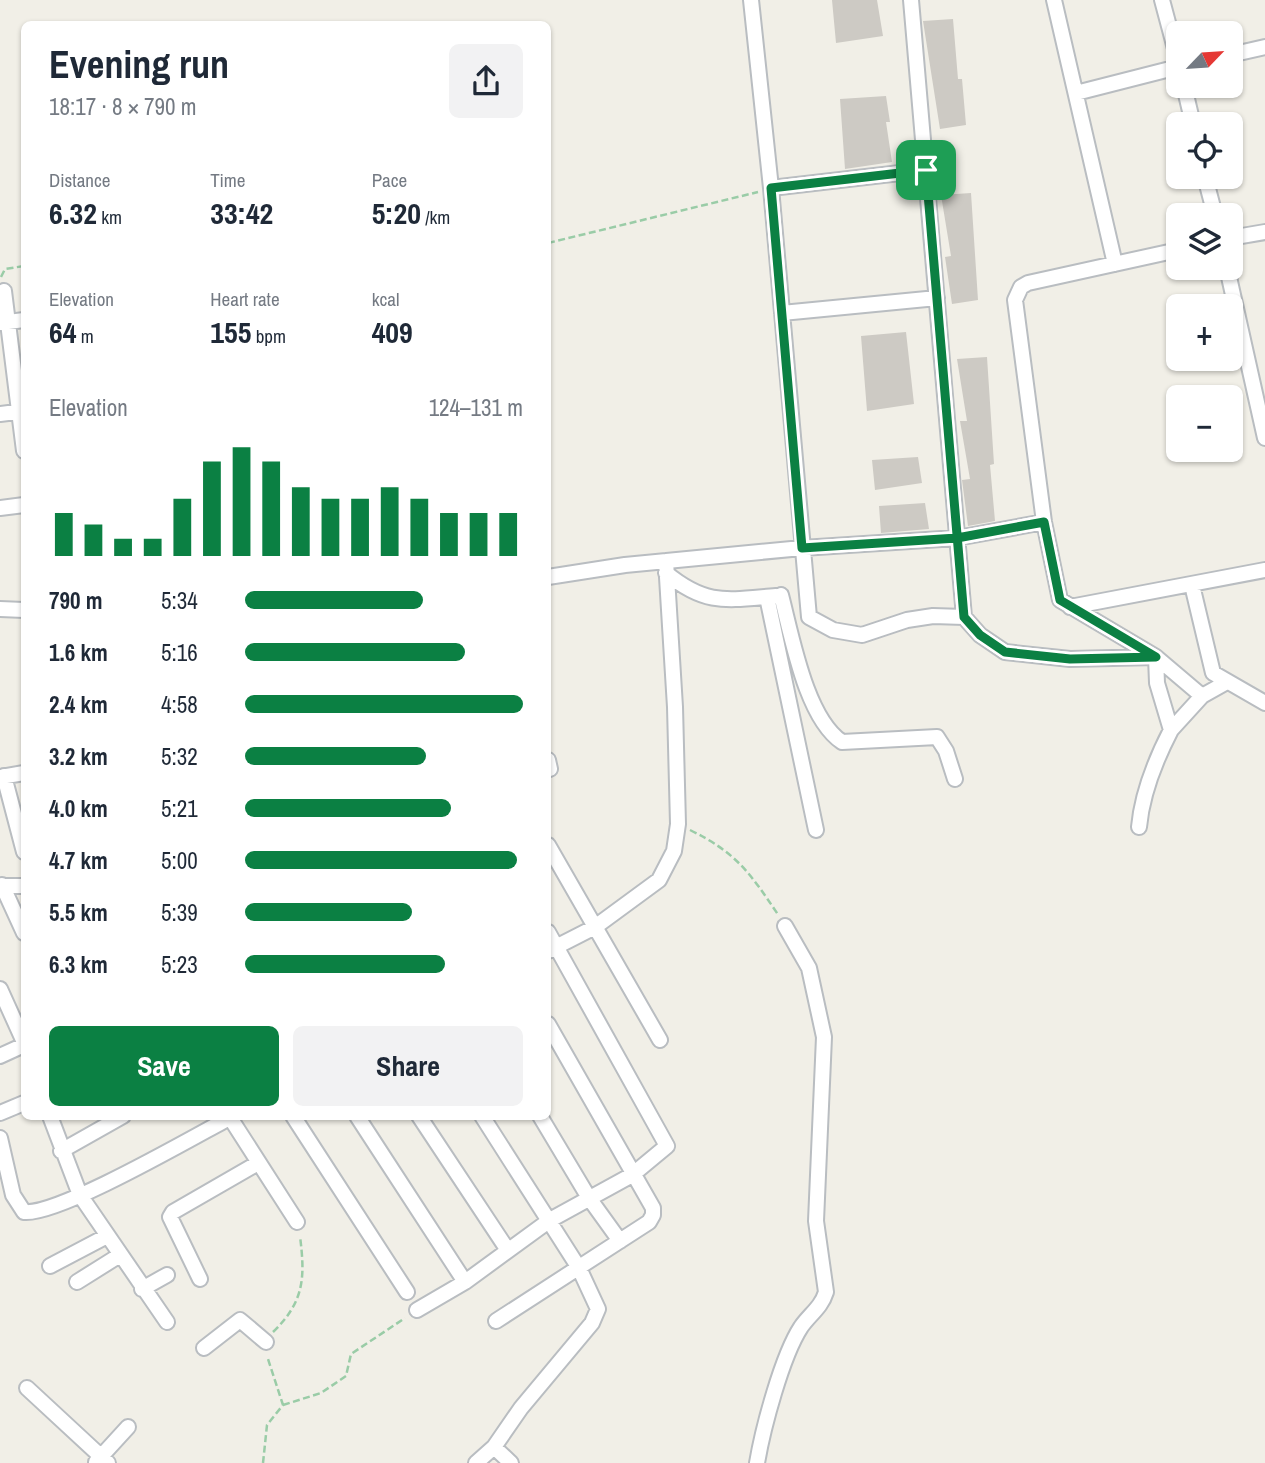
<!DOCTYPE html>
<html lang="en">
<head>
<meta charset="utf-8">
<style>
	body { margin:0; font-family:"Archivo Narrow",sans-serif; background:#f2f2f3; color:#1f2937; height:100vh; display:flex; flex-direction:column; font-size:26px; white-space:nowrap }
	* { box-sizing:border-box; margin:0 }
	p { font-size:23px; color:#747a83 }
	.icon { flex:none; width:38px; height:38px; fill:none; stroke:currentColor; stroke-width:2; stroke-linecap:round; stroke-linejoin:round }
	.map { position:relative; flex:1; overflow:hidden }
	.side { position:absolute; left:21px; top:21px; width:530px; height:1099px; display:flex; flex-direction:column; background:#fff; border-radius:10px; box-shadow:0 2px 5px #0004 }
	.side>* { flex:none }
	.needle { width:46px; rotate:65deg }
	.buttons { position:absolute; left:1166px; top:21px; display:grid; gap:14px }
	.buttons a { display:grid; place-items:center; width:77px; height:77px; border-radius:10px; background:#fff; box-shadow:0 2px 5px #0004; font-size:35px }
	.pin { position:absolute; display:grid; place-items:center; width:60px; height:60px; color:#fff; margin:-30px; border-radius:14px; box-shadow:0 4px 10px #0006 }
	.round { display:grid; place-items:center; flex:none; width:74px; height:74px; border-radius:10px; background:#f2f2f3 }
	.headline { display:flex; align-items:center; justify-content:space-between; height:119px; padding:0 28px }
	h1 { font-size:38px; font-weight:800; line-height:52px }
	.metrics { display:grid; grid-template-columns:repeat(3,1fr); gap:10px; height:119px; padding:7px 28px }
	.metrics div { display:grid; align-content:center }
	.metrics b { font-size:30px; font-weight:800 }
	.metrics small { font-size:19px; font-weight:400 }
	.metrics p { font-size:19px }
	.chart { height:196px; padding:14px 28px }
	.chart p { display:flex; justify-content:space-between }
	.chart svg { width:100%; height:126px; margin-top:7px; stroke:#0b8043; stroke-width:6 }
	.cta { display:flex; gap:14px; margin-top:auto; padding:14px 28px }
	.cta a { flex:1; height:80px; border-radius:10px; background:#0b8043; color:#fff; font-size:28px; font-weight:800; line-height:80px; text-align:center }
	.cta a+a { background:#f2f2f3; color:#1f2937 }
	ul { padding:0 28px; list-style:none; font-size:23px }
	li { display:grid; grid-template-columns:112px 84px 1fr; align-items:center; height:52px }
	li i { height:18px; border-radius:9px; background:#0b8043 }
	.map>svg:first-child { display:block }
</style>
</head>
<body>
<div class="map">
<svg width="1265" height="1463" viewBox="0 0 1265 1463">
	<rect width="100%" height="100%" fill="#f1efe7"/>
	<path fill="#cdcac4" d="M832,0h45l6,36 -47,7z
		M953,19l5,60h4l4,46 -26,4 -17,-108z
		M886,96l4,26h-4l6,40 -47,7 -5,-70z
		M971,193l7,107 -26,4 -7,-47 6,-1 -10,-61z
		M906,332l8,72 -47,7 -6,-75z
		M987,357l7,107 -4,1 5,56 -27,5 -6,-46 8,-1 -10,-58h7l-10,-62z
		M918,457l4,26 -47,7 -3,-30z
		M925,503l4,26 -48,4 -2,-27z"/>
	<g fill="none" stroke-linecap="round" stroke-linejoin="round">
		<defs>
			<path id="minor" d="M751,0l20,188 38,429 24,13 29,5 45,-15 26,-4 31,1 16,18 25,17 65,7 86,-2 1,26 14,47c-15,29 -29,64 -32,97
				M911,0l53,617
				M1054,0l61,264
				M1162,0l16,60
				M1230,55l35,-8
				M1184,86l9,38
				M1076,93l102,-26
				M1205,177l10,38
				M771,188l155,-18
				M1230,238l35,-6
				M1178,250l-150,33 -7,4 -6,13 29,222 16,78 96,57 46,39 25,-14
				M1227,268l38,170
				M4,291l20,160
				M782,313l155,-15
				M0,323l24,-3
				M0,414l24,-3
				M0,508l24,-3
				M666,573c40,33 61,27 110,23
				M548,577l77,-12 177,-17 155,-10 87,-16
				M1192,585l21,88 52,30
				M781,595c11,42 25,123 61,147l95,-5 9,14 9,28
				M767,597l49,233
				M1070,607l195,-37
				M0,609l24,1
				M1171,730l31,-34
				M548,760l2,9
				M4,776l20,76
				M0,777l24,-4
				M548,845l112,195
				M2,885l22,48
				M0,886h24
				M548,951l47,-24 64,-47 15,-29 4,-27 -3,-117 -9,-146
				M0,989l24,53
				M0,1056l24,-11
				M0,1113l24,-10
				M50,1116l30,79 87,127
				M229,1116l68,106
				M293,1116l114,176
				M357,1116l108,166
				M419,1116l88,133
				M540,1116l49,82 31,43
				M0,1138l13,57 11,17c34,4 171,-76 209,-96
				M61,1151l62,-35
				M50,1266l57,-30
				M200,1279l-30,-62 3,-5 85,-49
				M77,1282l43,-27
				M142,1289l25,-14
				M417,1310l48,-28 85,-62 82,-45 35,-29 -119,-214
				M496,1321l153,-99 4,-7v-7l-105,-184
				M204,1348l36,-28 26,22
				M27,1388l81,75
				M494,1447l17,16
				M96,1462l32,-35
				M476,1463l18,-16 27,-39 71,-85 6,-14 -19,-41 -97,-152
				M757,1463c6,-35 25,-107 44,-136 9,-13 20,-19 25,-35l-10,-71 8,-184 -15,-69 -24,-42"/>
		</defs>
		<use href="#minor" stroke="#b9bdc1" stroke-width="18"/>
		<path stroke="#9acca7" stroke-width="2.5" stroke-dasharray="7 3.5" stroke-linecap="butt" d="M548,243l210,-51
			M1,277l4,-8 19,-3
			M690,830c47,23 60,43 89,86
			M273,1332c32,-31 32,-55 27,-96
			M283,1405l38,-12 25,-17 5,-22 54,-36
			M263,1463l4,-38 16,-20 -16,-49"/>
		<use href="#minor" stroke="#fff" stroke-width="14"/>
	</g>
	<g fill="none" stroke-linecap="round" stroke-linejoin="round">
		<defs>
			<path id="route" d="M926,170l-155,18 31,360 155,-10 87,-16 16,78 96,57 -86,2 -65,-7 -25,-17 -16,-18 -38,-447"/>
		</defs>
		<use href="#route" stroke="#fff" stroke-width="14"/>
		<use href="#route" stroke="#0b8043" stroke-width="9"/>
	</g>
</svg>
<div class="buttons">
<a><svg class="needle" viewBox="-14 -14 28 28"><path d="M0-13l5 13h-10z" fill="#e53935"/><path d="M0 13l5-13h-10z" fill="#747a83"/></svg></a>
<a><svg class="icon" aria-label="locate" viewBox="0 0 24 24"><circle cx="12" cy="12" r="6"/><path d="M12 2v4M12 18v4M2 12h4M18 12h4"/></svg></a>
<a><svg class="icon" aria-label="layers" viewBox="0 0 24 24"><path d="M12 4l9 5-9 5-9-5zM3 14l9 5 9-5"/></svg></a>
<a>+</a>
<a>−</a>
</div>
<div class="pin" style="left:926px;top:170px;background:#1e9e55"><svg class="icon" aria-label="arrive" viewBox="0 0 24 24"><path d="M6 21V4h12l-3 4 3 4H6"/></svg></div>
<section class="side">
<div class="headline"><div><h1>Evening run</h1><p>18:17 · 8 × 790 m</p></div><a class="round"><svg class="icon" aria-label="share" viewBox="0 0 24 24"><path d="M12 15V3M7 8l5-5 5 5M5 13v7h14v-7"/></svg></a></div>
<div class="metrics">
<div><p>Distance</p><b>6.32<small> km</small></b></div>
<div><p>Time</p><b>33:42</b></div>
<div><p>Pace</p><b>5:20<small> /km</small></b></div>
</div>
<div class="metrics">
<div><p>Elevation</p><b>64<small> m</small></b></div>
<div><p>Heart rate</p><b>155<small> bpm</small></b></div>
<div><p>kcal</p><b>409</b></div>
</div>
<div class="chart"><p><span>Elevation</span>124–131 m</p>
<svg viewBox="0 0 160 44" preserveAspectRatio="none"><path d="M5 44V29M15 44V33M25 44V38M35 44V38M45 44V24M55 44V11M65 44V6M75 44V11M85 44V20M95 44V24M105 44V24M115 44V20M125 44V24M135 44V29M145 44V29M155 44V29"/></svg>
</div>
<ul>
<li><b>790 m</b>5:34<i style="width:64%"></i></li>
<li><b>1.6 km</b>5:16<i style="width:79%"></i></li>
<li><b>2.4 km</b>4:58<i style="width:100%"></i></li>
<li><b>3.2 km</b>5:32<i style="width:65%"></i></li>
<li><b>4.0 km</b>5:21<i style="width:74%"></i></li>
<li><b>4.7 km</b>5:00<i style="width:98%"></i></li>
<li><b>5.5 km</b>5:39<i style="width:60%"></i></li>
<li><b>6.3 km</b>5:23<i style="width:72%"></i></li>
</ul>
<div class="cta"><a>Save</a><a>Share</a></div>
</section>
</div>
</body>
</html>
